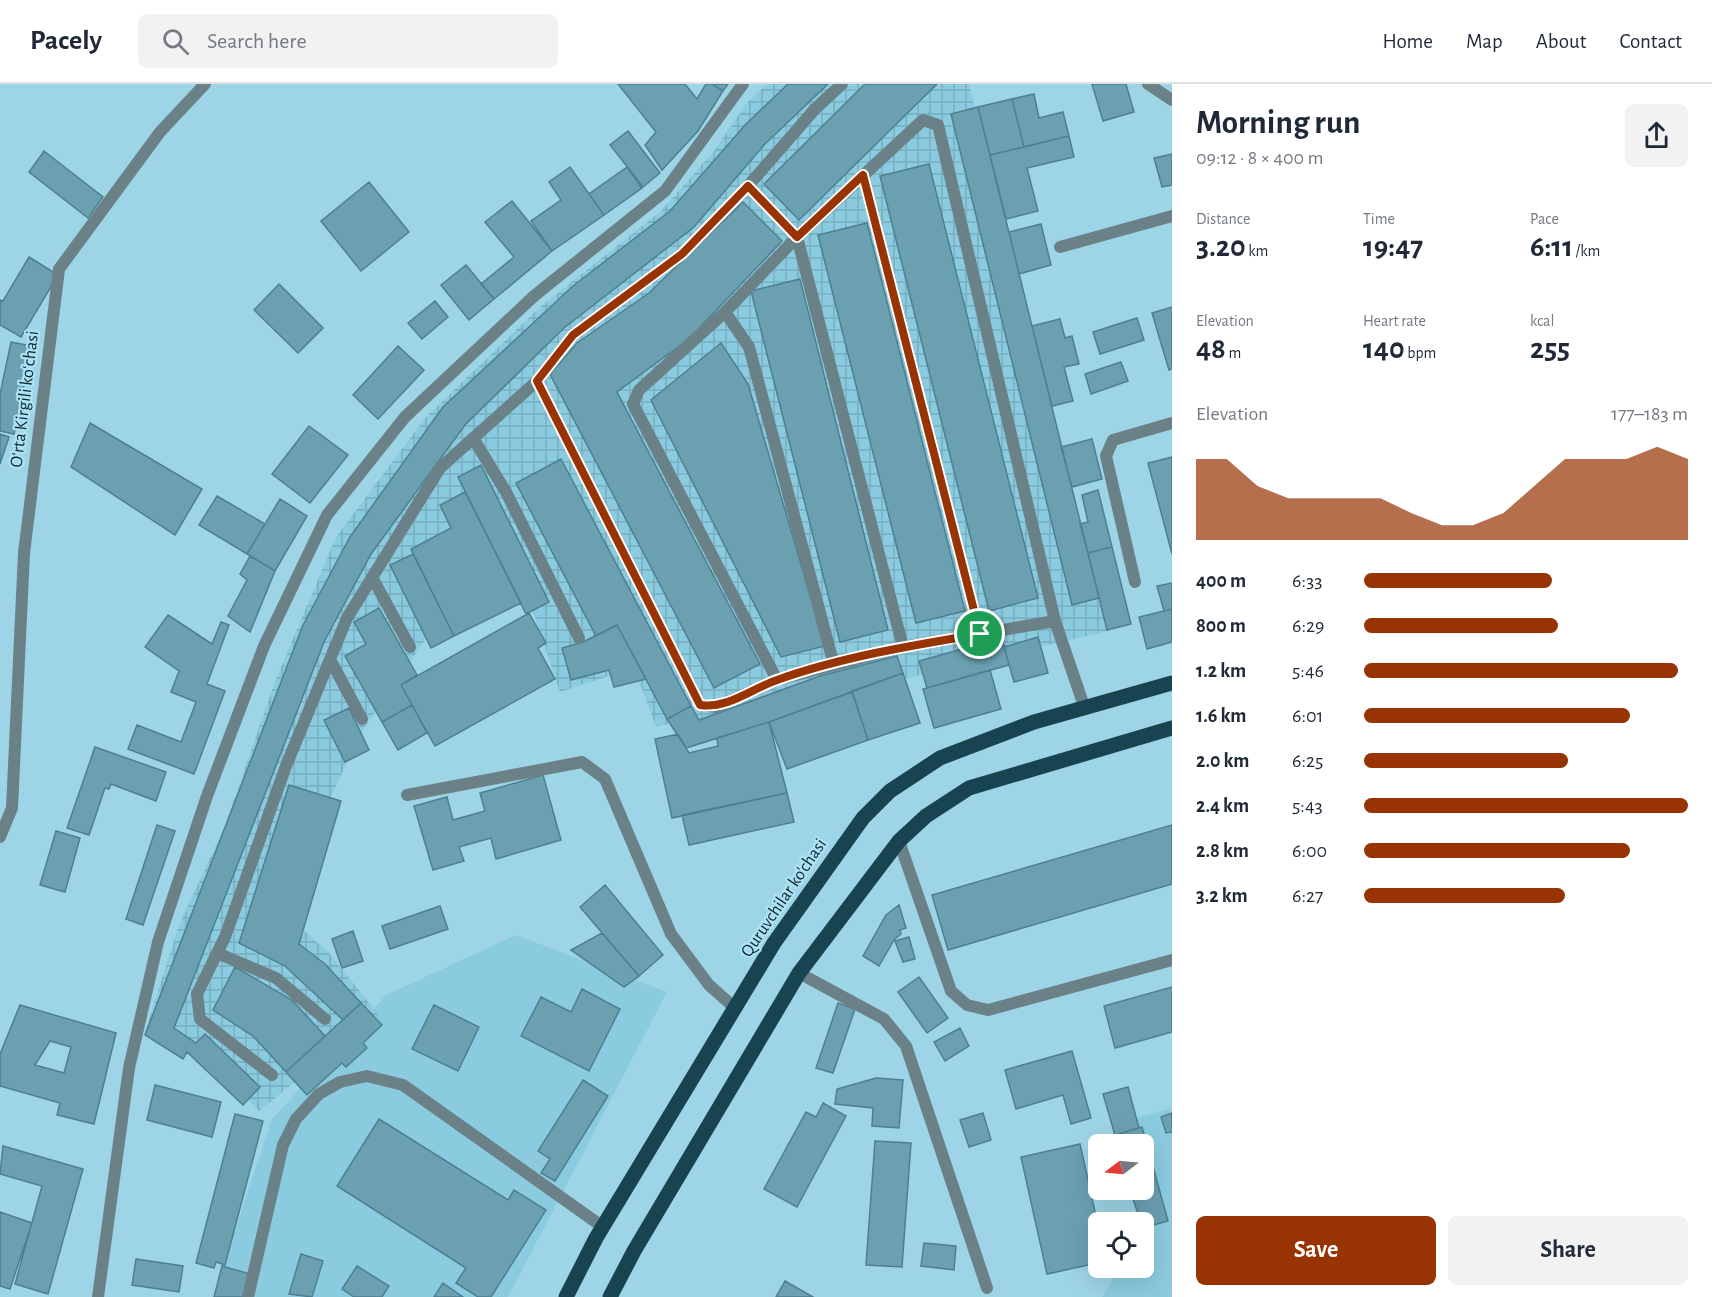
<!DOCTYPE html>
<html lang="en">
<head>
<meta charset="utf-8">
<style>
	body { margin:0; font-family:"Alegreya Sans",sans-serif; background:#f2f2f3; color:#1f2937; height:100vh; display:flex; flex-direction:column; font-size:22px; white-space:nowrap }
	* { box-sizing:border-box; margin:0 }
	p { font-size:20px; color:#747a83 }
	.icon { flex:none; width:33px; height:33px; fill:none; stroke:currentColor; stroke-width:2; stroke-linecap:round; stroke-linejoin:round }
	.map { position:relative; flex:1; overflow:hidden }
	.panel { display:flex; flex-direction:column; background:#fff; width:540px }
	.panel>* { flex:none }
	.needle { width:39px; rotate:254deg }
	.buttons { position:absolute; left:1088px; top:1050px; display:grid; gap:12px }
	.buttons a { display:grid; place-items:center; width:66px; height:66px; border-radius:9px; background:#fff; box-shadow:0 6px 24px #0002; font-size:30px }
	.pin { position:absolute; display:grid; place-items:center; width:51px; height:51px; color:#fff; margin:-26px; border:3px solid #fff; border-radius:50%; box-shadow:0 2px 6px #0007 }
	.round { display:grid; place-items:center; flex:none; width:63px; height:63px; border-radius:9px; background:#f2f2f3 }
	.head { display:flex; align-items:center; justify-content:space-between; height:102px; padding:0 24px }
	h1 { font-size:33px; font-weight:600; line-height:45px }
	.metrics { display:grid; grid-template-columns:repeat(3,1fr); gap:9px; height:102px; padding:6px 24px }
	.metrics div { display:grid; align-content:center }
	.metrics b { font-size:30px; font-weight:600 }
	.metrics small { font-size:16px; font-weight:400 }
	.metrics p { font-size:16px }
	.chart { height:168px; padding:12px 24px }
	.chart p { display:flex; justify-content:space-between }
	.chart svg { width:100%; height:108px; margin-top:6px; fill:#983303; opacity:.7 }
	.action { display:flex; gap:12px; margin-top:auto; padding:12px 24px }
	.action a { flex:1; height:69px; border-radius:9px; background:#983303; color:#fff; font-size:24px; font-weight:600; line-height:69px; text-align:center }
	.action a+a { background:#f2f2f3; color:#1f2937 }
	ul { padding:0 24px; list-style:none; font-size:20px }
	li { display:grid; grid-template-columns:96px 72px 1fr; align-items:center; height:45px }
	li i { height:15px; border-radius:8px; background:#983303 }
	header { display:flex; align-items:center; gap:36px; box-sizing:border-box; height:84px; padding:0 30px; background:#fff; border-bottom:2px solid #e0e1e3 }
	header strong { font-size:28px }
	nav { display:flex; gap:33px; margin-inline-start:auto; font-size:21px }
	.search { width:420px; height:54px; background:#f2f2f3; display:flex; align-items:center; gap:15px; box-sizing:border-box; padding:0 21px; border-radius:9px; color:#747a83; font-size:22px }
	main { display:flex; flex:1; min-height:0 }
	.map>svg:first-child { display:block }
</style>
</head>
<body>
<header>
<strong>Pacely</strong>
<div class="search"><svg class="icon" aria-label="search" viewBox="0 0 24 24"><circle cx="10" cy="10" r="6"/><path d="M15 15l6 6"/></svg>Search here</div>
<nav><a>Home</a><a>Map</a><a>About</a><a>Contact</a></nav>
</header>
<main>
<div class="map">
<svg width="1172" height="1213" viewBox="0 0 1172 1213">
	<defs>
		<pattern id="industrial-grid" width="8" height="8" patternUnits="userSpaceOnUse" patternTransform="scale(1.5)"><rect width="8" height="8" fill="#8bcbe0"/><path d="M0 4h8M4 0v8" fill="none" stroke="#77aec0"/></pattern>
	</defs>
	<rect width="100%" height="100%" fill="#9ed5e6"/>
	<path fill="#8bcbe0" d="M516,851l151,57 -159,305h-295l59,-178 114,-124z
		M1172,1024v189h-70l18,-29h23v-46h-5l-9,-32h14v-46h-27l-5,-19z"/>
	<path fill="url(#industrial-grid)" d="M767,0h202l139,547 -356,83 -96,12 -22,-58 -74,24 -33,-99 -91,31 -74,107 -40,85 -26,107 33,30 49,61 -119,97 -57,-57 -57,-22 34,-107 45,-97 52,-149 60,-142 89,-119 114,-110 122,-97 53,-60 32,-47z"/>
	<path fill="#6ba0b1" stroke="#4c8091" stroke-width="1.5" fill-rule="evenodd" d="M618,0h67l12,15 9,-15h6l11,7 -25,40 -36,39 -17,-25 11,-13z
		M712,0h16l-5,7z
		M788,0h40l-63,60 -71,83 -130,101 -99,97 -94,129 -47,88 -150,386 22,15 9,-9 55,53 -17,18 -56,-53 -4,7 -38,-24 158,-410 47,-88 93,-130 130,-121 97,-75 76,-87z
		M865,0h72l-138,136 -35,-36z
		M1092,0h34l8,28 -31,9z
		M1034,10l5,24 24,-6 6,24 -45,11 -12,-48z
		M1012,15l12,48 -34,8 -12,-48z
		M978,23l121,491 -27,7 -121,-491z
		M628,47l32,42 -17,14 -33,-42z
		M1069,52l5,21 -47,11 11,43 -32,8 -16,-64z
		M44,67l59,46 -15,21 -59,-46z
		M1172,70v31l-10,2 -8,-29z
		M929,80l109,434 -49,13 -109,-435z
		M570,83l34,48 -52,36 -21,-30 30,-21 -12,-18z
		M627,83l15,21 -38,27 -15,-21z
		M369,98l40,50 -48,39 -40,-50z
		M512,117l40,50 -58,48 -13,-15 33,-27 -29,-35z
		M743,118l39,39 -93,98 -72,53 143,272 -46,24 -164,-314 27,-31 72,-50z
		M867,139l98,388 -49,12 -98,-388z
		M1041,140l10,41 -32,9 -10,-42z
		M29,173l29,18 -37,62 -21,-12v-25l3,1z
		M466,181l28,34 -25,21 -28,-35z
		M800,195l88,351 -48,12 -89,-351z
		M279,200l44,44 -25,25 -44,-43z
		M435,217l13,16 -26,22 -14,-16z
		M1172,223v62l-3,1 -17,-57z
		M1137,234l7,22 -44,14 -7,-22z
		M1060,235l5,19 7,-2 7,28 -15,3 9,34 -21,5 -20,-80z
		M11,258l21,4 -18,88 -14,-3v-37z
		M721,259l27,41 77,262 -44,11 -130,-257z
		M398,262l26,24 -46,49 -25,-24z
		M1121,278l7,19 -37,13 -6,-20z
		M90,339l112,66 -27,46 -104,-68z
		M309,342l39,29 -38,48 -38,-29z
		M0,350l9,3 -9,27z
		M1092,355l10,40 -30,8 -11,-40z
		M1172,373v97l-24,-91z
		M561,375l130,247 -24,13 -50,-94 -21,11 -80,-153z
		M481,381l68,137 -23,12 -68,-137z
		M1098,406l14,57 -24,6 -8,-29 8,-2 -6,-27z
		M465,408l56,111 -67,33 -43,-87 40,-21 -11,-23z
		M217,412l48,28 -18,30 -48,-29z
		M280,415l27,17 -32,55 -28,-17z
		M1112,463l19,77 -24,6 -19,-77z
		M413,470l41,82 -23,12 -41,-83z
		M250,472l25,15 -25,61 -22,-16 19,-36 -7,-6z
		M1172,499v26l-8,2 -7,-25z
		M379,524l38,67 -16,10 11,20 -30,17 -37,-66 21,-12 -12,-22z
		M1172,525v33l-25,7 -8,-32z
		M529,529l17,30 -8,5 17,31 -120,67 -34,-61z
		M168,531l44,29 9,-22 8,3 -22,59 18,7 -31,83 -66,-25 9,-24 44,17 15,-40 -25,-10 8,-21 -34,-24z
		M617,541l29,54 -32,8 -5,-17 -38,10 -9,-32 21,-6z
		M1038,553l10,36 -34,9 -10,-35z
		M1002,554l7,27 -82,23 -8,-27z
		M897,572l6,17 -134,49 -83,26 -19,-29 24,-13 8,14 121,-44z
		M990,586l11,39 -67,19 -11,-39z
		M903,589l17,50 -52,17 -16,-49z
		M852,608l16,48 -81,29 -18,-47z
		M412,621l15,28 -29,17 -16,-28z
		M349,624l20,42 -24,12 -21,-42z
		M769,638l18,71 -115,25 -17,-79 23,-5 11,19 29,-7 -1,-8z
		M95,663l71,25 -10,29 -45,-17 -2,5 -4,-1 -16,47 -22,-7z
		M543,691l18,65 -65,19 -5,-21 -32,9 5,14 -31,9 -19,-64 33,-9 6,23 32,-9 -5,-18z
		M289,701l52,16 -42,143 26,20 36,39 -18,17 -58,-54 -46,-23z
		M787,709l7,29 -105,23 -7,-30z
		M157,741l18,6 -32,94 -17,-6z
		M1172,741v59l-224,66 -16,-55z
		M56,747l24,7 -15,54 -25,-7z
		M605,801l58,70 -24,21 -59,-69z
		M899,821l7,23 -6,2 1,4 -7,6 -15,26 -16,-10 23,-41z
		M440,822l8,23 -58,20 -8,-23z
		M353,847l10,30 -21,7 -10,-29z
		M602,849l37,43 -15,11 -53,-37z
		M909,853l6,22 -12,3 -8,-21z
		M235,883l57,33 33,36 -39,36 -33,-36 -40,-26z
		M919,893l29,41 -21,15 -29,-41z
		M1172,903v45l-57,16 -11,-42z
		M582,905l38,20 -31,62 -68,-35 20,-39 30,15z
		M361,919l21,22 -19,18 4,5 -21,19 -4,-4 -35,32 -21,-23z
		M838,919l17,6 -22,64 -17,-5z
		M20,921l96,28 -22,91 -37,-9 3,-12 -60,-17v-32zM50,957l21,6 -7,26 -29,-8z
		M434,921l45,22 -21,44 -46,-22z
		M960,944l9,18 -24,15 -11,-19z
		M1072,967l19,67 -20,6 -8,-29 -47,14 -11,-39z
		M876,994l27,2 -4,48 -27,-2 1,-18 -38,-4 2,-15z
		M583,996l25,16 -53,85 -14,-8 9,-14 -12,-8z
		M155,1001l66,17 -9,35 -65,-17z
		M1128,1003l11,41 -24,7 -12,-41z
		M823,1019l23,13 -49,91 -33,-18 42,-77 10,5z
		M983,1029l8,27 -22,7 -9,-27z
		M1172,1029v19l-6,1 -5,-16z
		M235,1030l28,7 -38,144 -9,-3 -2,6 -18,-5z
		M379,1035l129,81 6,-10 32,20 -55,87h-13l-22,-14 10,-15 -129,-82z
		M1142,1043l26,94 -25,7 -13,-38h13v-46h-25l-3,-9z
		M875,1057l36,2 -9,124 -36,-2z
		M1080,1060l18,81v38l-51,11 -26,-117z
		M3,1062l80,23 -35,125 -33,-10 27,-98 -42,-12z
		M0,1128l32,11 -22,66 -10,-3z
		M924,1159l32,3 -2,24 -33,-4z
		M301,1170l22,7 -11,36 -23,-3z
		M136,1175l47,7 -4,26 -47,-7z
		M222,1182l28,8 -6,23h-30z
		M357,1182l32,20 -7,11h-28l-12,-8z
		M785,1197l28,16h-37z
		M443,1199l20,14h-29z"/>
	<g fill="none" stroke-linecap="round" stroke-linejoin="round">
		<path stroke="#6b8188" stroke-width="12" d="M863,91l117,459
			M748,102l49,51 106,410
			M1060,163l112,-31
			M725,228l72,-75 126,-117 15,5 117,496 30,88
			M537,297l163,324 16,2 61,-27 126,-33 152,-26
			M473,354l33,54 73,146
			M372,493l38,70
			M1135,498l-29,-126 7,-16 59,-17
			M330,575l32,60
			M777,596l-144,-276 6,-14 86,-78 24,35 85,318
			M407,711l175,-33 23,17 66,155 38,51 26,23
			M899,757l52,150 16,14 21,5 184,-50
			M217,869l59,25 49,41
			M799,889l85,46 22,27 81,242
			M272,991l-72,-56 -3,-25 28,-57 61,-171 61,-148 93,-150 97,-87 36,-46 109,-81 66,-68 67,-77 27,-25
			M248,1213l35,-152 13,-26 23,-25 21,-12 27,-6 36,9 200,142"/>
		<path stroke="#6b8188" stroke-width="12" d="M1148,0l24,16
			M0,753l12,-29 12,-255 35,-284 101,-137 45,-48
			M98,1213l31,-229 29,-126 49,-146 57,-150 63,-131 78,-98 129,-121 131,-105 78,-107"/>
		<path stroke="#184451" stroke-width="15" d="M566,1213l30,-59 178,-295 89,-125 27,-27 50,-33 94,-36 138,-39
			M610,1213l24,-46 165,-278 100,-132 27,-25 43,-28 203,-60"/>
	</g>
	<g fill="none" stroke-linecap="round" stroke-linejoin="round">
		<defs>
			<path id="route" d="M863,91l117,459c-66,11 -139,23 -203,46 -26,9 -49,29 -77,25l-163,-324 36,-46 109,-81 66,-68 49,51z"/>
		</defs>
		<use href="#route" stroke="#fff" stroke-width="12"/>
		<use href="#route" stroke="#983303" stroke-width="8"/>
	</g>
	<g text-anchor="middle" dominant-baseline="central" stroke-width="4.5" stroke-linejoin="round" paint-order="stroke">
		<g font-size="18" fill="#10262d" stroke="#abe2f4">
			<text transform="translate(25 315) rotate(-83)">Oʻrta Kirgili koʻchasi</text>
			<text transform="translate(784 814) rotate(-56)">Quruvchilar ko'chasi</text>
		</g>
	</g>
</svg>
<div class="buttons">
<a><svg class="needle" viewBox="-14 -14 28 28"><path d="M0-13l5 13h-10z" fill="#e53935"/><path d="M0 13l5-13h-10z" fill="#747a83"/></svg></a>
<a><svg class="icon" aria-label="locate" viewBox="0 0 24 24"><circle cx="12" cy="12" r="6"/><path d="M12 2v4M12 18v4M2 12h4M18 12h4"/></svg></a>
</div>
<div class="pin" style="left:980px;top:550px;background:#1e9e55"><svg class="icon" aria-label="arrive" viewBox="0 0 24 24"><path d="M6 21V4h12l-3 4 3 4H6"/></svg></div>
</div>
<section class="panel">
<div class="head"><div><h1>Morning run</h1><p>09:12 · 8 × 400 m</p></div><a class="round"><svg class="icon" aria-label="share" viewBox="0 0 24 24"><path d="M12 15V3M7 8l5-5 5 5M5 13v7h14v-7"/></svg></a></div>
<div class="metrics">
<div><p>Distance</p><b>3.20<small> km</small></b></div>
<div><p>Time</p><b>19:47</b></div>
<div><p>Pace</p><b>6:11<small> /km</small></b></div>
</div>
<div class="metrics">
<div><p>Elevation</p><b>48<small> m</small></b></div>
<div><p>Heart rate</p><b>140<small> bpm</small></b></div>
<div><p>kcal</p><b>255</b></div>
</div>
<div class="chart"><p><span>Elevation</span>177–183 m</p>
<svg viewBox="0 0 160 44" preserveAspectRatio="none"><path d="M0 44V11L10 11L20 22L30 27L40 27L50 27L60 27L70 33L80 38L90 38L100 33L110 22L120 11L130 11L140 11L150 6L160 11V44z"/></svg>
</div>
<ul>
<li><b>400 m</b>6:33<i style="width:58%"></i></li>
<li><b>800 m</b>6:29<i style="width:60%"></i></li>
<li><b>1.2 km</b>5:46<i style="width:97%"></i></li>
<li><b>1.6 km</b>6:01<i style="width:82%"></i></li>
<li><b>2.0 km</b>6:25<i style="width:63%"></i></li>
<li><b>2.4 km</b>5:43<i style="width:100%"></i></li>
<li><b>2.8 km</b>6:00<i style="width:82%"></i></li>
<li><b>3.2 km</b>6:27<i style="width:62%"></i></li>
</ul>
<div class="action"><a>Save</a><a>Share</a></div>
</section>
</main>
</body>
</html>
